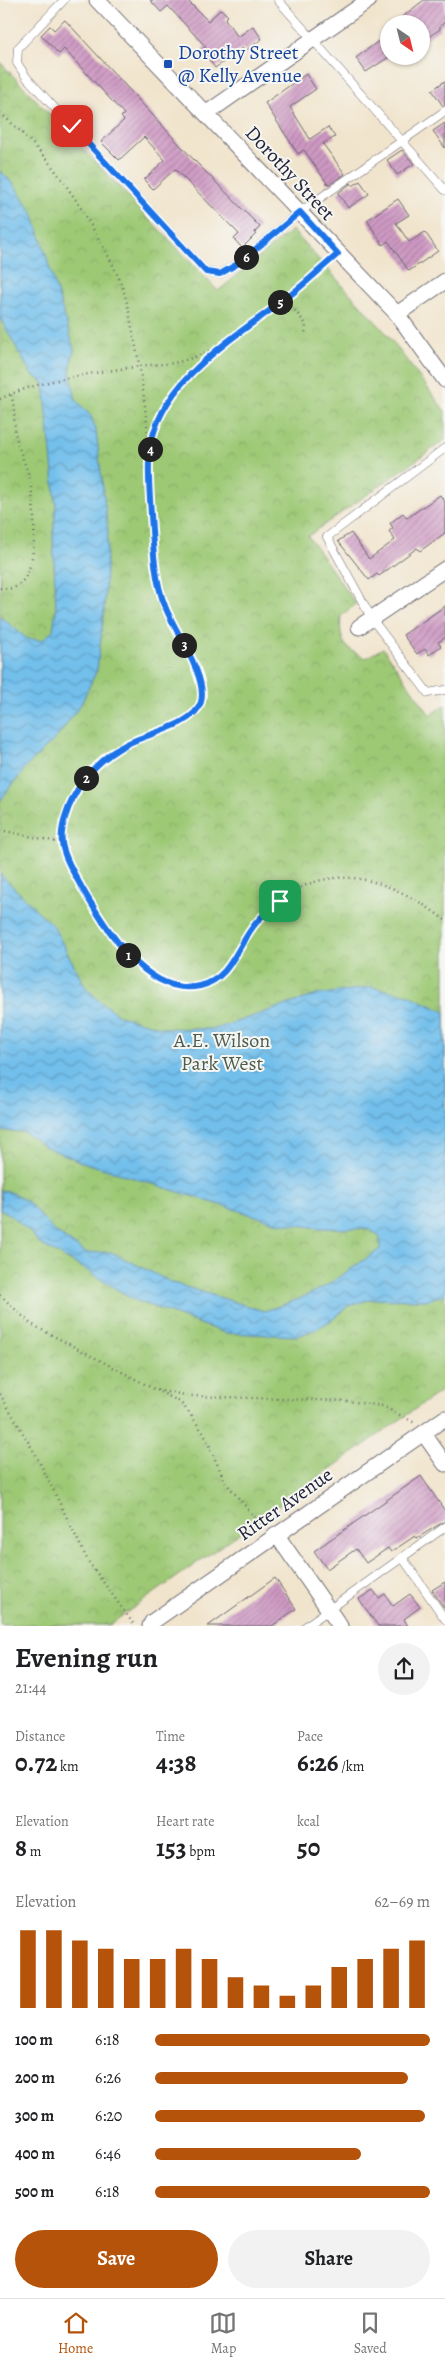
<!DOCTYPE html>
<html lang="en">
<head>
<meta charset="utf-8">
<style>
	body { margin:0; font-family:Alegreya,serif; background:#f2f2f2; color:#202124; height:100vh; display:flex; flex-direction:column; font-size:19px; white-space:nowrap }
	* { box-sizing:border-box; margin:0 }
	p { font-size:16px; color:#757577 }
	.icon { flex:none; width:28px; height:28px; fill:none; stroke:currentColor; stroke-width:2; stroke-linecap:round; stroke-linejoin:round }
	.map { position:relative; height:1626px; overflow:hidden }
	.panel { display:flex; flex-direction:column; background:#fff; flex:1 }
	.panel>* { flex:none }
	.needle { width:32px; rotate:145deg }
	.fabs { position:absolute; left:380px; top:15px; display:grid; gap:10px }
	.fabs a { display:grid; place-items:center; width:50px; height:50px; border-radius:50%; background:#fff; box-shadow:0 1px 4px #0004; font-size:25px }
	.pin { position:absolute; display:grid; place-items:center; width:42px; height:42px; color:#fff; margin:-21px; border-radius:10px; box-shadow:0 2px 8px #0006 }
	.km { position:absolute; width:25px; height:25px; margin:-12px; border-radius:50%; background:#222; color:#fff; font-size:14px; line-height:25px; text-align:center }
	.round { display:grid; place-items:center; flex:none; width:52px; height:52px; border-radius:26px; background:#f2f2f2 }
	.summary { display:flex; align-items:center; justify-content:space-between; height:85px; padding:0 15px }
	h1 { font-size:28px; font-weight:700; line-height:38px }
	.figures { display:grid; grid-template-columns:repeat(3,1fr); gap:8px; height:85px; padding:5px 15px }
	.figures div { display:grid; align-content:center }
	.figures b { font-size:25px; font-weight:700 }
	.figures small { font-size:14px; font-weight:400 }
	.figures p { font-size:14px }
	.chart { height:140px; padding:10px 15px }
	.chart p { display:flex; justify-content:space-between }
	.chart svg { width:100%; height:90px; margin-top:5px; stroke:#b45309; stroke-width:6 }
	.primary-button { display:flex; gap:10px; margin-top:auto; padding:10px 15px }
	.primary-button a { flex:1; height:58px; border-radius:30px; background:#b45309; color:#fff; font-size:20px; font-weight:700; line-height:58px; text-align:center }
	.primary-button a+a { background:#f2f2f2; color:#202124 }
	ul { padding:0 15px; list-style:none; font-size:16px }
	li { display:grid; grid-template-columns:80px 60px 1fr; align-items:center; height:38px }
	li i { height:12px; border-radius:6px; background:#b45309 }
	.menu { display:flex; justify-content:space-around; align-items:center; height:70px; border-top:1px solid #e0e0e0; background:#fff; font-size:14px; color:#757577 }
	.menu a { display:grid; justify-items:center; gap:2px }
	.menu .on { color:#b45309 }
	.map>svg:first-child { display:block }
</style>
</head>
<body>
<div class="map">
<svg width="445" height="1626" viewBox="0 0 445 1626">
	<defs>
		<pattern id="park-crowns" width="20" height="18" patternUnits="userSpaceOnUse" patternTransform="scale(1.25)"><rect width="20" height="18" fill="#9dc975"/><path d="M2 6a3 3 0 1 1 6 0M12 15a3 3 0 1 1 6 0" fill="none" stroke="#87ac66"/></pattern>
		<pattern id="water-waves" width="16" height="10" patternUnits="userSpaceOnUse" patternTransform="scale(1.25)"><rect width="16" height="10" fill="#72bfec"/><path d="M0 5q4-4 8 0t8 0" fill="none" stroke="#5d9bc0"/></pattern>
		<pattern id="building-hatch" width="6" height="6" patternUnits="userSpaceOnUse" patternTransform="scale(1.25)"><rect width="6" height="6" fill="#cf9ac4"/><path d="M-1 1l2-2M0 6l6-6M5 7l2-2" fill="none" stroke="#a87da0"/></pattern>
	</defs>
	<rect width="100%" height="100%" fill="#f6f6f2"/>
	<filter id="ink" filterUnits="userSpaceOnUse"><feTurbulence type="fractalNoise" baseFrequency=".02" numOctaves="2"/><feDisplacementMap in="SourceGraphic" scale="10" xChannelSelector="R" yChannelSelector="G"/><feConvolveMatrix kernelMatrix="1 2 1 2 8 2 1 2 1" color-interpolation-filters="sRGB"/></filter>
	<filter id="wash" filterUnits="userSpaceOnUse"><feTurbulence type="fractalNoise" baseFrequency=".0096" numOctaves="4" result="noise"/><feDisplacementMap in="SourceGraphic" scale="20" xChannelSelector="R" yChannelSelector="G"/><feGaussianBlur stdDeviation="1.12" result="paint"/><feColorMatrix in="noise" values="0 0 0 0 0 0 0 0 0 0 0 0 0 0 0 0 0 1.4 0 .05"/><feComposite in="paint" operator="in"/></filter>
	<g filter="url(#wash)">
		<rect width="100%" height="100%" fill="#f1e4cc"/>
		<path fill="url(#park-crowns)" stroke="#607658" d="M0,62l218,229 74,-61 94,103 59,78v29l-137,96 48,68 -15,12c-2,25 2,32 25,42l17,-10 47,67 15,-10v683l-336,237h-109z"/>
		<path fill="url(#water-waves)" stroke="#4a7094" d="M0,171l13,12 21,32 40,134 -4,23 6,28 15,16 5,14 12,101 -4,81 -7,58 -16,34 -23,32 -31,30 -27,35v-185l27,23 16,1 10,-10 3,-20 -3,-73 3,-32 -12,-122 -13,-9 -31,-56z
			M0,874l54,53 31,59 13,14 22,16 44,12 51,1 101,-34 56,-8 37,8 36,17v283l-19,5 -55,-1 -23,7 -16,14 -16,9 -19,7 -72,-3 -93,-34 -45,-29 -47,-26 -9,-11 -24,-20 -7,-3 1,-20 12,3 16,10 25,28 32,22 25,-1 62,31 91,28 33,-11 29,-14 54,-37v-12l-11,-8 -50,-1 -44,-6 -196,-61 -35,-15 -20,-14 -24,-1z"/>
		<g id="blocks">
			<path fill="url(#building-hatch)" d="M150,0h37l21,21 13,-12 7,7 -3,3 13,18 15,-11 9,13 -17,12 -2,-3 -28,20 -13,-19 4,-2 -38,-41 -7,6z
				M424,0h21v22l-5,4v3l-19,13v-18h-28z
				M65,20l129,140 66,67 -5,5 1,2 -14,14 -8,-9 5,-5 -64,-65 -22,20 -9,-9 21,-20 -21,-23 -25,23 -18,-18 23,-22 -3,-3 3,-3 -60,-65 -5,5 -18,-19 9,-9 4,4z
				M389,33v24l-23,15 -10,-14z
				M306,74l10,15 -26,18 20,32 18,-12 7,10 -12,7 22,30 -15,10 -3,-1 -23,-33 -6,4 -33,-51z
				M445,81v24l-2,1 -11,-16z
				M445,123v25l-12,-17z
				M402,150l12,14 -17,11 -10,-15z
				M360,181l9,13 -21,14 -10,-15 13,-10 2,3z
				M398,199l11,16 -13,8 13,19 16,-10 13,19 -29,20 -21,-30 -5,4 -16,-25z
				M440,495l5,7v31l-25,18 -3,-3 -38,28 -2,-2 -8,6 -31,-39 13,-8 18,26 26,-19 -6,-9 4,-3 -3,-5 13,-10 4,5z
				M445,606v32l-7,4 3,4 -12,9 -4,-6 -8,5 -14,-19z
				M421,1476l24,35v10l-28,17 -2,-2 -24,16 -3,-4 -22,15 -10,-14 -29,20 -13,-18z
				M275,1578l21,31 -24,17h-64z
				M445,1582v27l-13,-19z
				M373,1590l6,8 6,-4 8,12 17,-12 10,13 -16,12 4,7h-30l-19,-27z"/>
		</g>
	</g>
	<g filter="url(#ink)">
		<use href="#blocks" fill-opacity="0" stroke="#6a666e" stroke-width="1"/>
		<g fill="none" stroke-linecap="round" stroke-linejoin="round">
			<defs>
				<path id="lane" d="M64,0l-46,48 -1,15 10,15 179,194 14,2 19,-11 61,-51 145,-101
					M278,0l167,190
					M445,448l-118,89 45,82 56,74 17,-3
					M402,1557l43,62
					M306,1626l139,-99"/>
				<path id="street" d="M97,0l300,314 48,66
					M207,113l162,-113
					M397,314l48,-33
					M359,627l86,-58
					M424,1434l21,30
					M276,1534l64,92
					M150,1626l2,-4 293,-204"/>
			</defs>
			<use href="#lane" stroke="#6a666e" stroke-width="9"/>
			<use href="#street" stroke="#6a666e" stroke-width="17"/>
			<path stroke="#6a666e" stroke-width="2.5" stroke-dasharray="1 4" stroke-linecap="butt" d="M0,113c43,36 70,74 97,123 10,17 21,37 27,56 4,12 6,27 9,40 8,38 13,77 16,115 4,46 1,92 10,137 3,12 5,23 10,33 10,22 37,58 32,82 -5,27 -52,34 -74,45 -34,17 -67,57 -65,98 1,14 12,31 19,44 15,27 31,57 56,77 30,25 68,38 95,0 9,-13 14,-29 25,-41 58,-67 126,-50 188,-2
				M285,299l21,25 -1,11
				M0,399c41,-20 96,-26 140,-33 13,-2 26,-1 38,-4 52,-12 111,-66 151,-100
				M150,448c3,-9 5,-20 10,-30 12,-27 35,-49 56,-69
				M0,588c44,10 35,-82 30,-107 -3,-15 -11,-29 -14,-44 -3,-14 0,-28 -5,-42
				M0,830l62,13
				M0,1295l31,29 125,66 35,6 156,5 36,5 32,17
				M160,1392l20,10 8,9 16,23 21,48 38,45
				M0,1394l37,63 51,104 47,65"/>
			<use href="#lane" stroke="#fff" stroke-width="8"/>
			<use href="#street" stroke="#fff" stroke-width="15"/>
		</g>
	</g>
	<g fill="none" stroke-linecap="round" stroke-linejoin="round" filter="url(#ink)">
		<defs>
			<path id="route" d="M72,126l134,146 14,2 19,-11 61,-51 38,42c-18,15 -35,32 -54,46 -50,38 -125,81 -134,150 -3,20 0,44 1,65 2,29 3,64 14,91 9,25 43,70 36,96 -7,24 -54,31 -74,42 -22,11 -42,30 -53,52 -7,13 -14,33 -12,47 2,15 13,32 20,45 22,38 65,110 118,98 32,-8 37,-41 56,-63 7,-9 16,-15 24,-22"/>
		</defs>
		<use href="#route" stroke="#fff" stroke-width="10"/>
		<use href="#route" stroke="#1a73e8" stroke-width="6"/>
	</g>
	<rect fill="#1a4fb4" stroke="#f6f6f2" stroke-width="2" x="163" y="59" width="10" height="10" rx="2.5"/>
	<g text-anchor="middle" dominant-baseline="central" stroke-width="4" stroke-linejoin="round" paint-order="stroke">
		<g font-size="20" fill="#164399" stroke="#f6f6f2" text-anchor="start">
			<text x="178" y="52">Dorothy Street<tspan x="178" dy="23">@ Kelly Avenue</tspan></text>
		</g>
		<g font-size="20" fill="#22223b" stroke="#f6f6f2">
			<text transform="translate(290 173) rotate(47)">Dorothy Street</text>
			<text transform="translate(285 1504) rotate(-35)">Ritter Avenue</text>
		</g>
		<g font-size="20" fill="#4d5c4f" stroke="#f6f6f2">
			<text x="222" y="1040">A.E. Wilson<tspan x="222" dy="23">Park West</tspan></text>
		</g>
	</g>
</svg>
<div class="fabs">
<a><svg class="needle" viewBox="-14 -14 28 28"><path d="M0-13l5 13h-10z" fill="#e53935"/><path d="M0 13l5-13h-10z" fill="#757577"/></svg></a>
</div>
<div class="pin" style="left:280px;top:901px;background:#1e9e55"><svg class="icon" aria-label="arrive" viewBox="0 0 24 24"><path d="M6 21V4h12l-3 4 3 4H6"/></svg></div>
<div class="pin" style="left:72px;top:126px;background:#d93025"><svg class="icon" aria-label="check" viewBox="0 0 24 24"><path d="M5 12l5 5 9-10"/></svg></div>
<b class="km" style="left:128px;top:955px">1</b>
<b class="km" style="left:86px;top:778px">2</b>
<b class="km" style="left:184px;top:645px">3</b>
<b class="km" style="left:150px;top:449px">4</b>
<b class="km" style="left:280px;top:302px">5</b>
<b class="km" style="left:246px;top:257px">6</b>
</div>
<section class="panel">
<div class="summary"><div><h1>Evening run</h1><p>21:44</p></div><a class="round"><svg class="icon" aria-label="share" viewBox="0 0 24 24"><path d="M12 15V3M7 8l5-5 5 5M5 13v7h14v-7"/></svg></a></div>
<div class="figures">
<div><p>Distance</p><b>0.72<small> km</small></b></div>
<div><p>Time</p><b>4:38</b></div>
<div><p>Pace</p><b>6:26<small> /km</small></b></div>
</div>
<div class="figures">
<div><p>Elevation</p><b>8<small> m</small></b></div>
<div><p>Heart rate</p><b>153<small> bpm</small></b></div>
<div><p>kcal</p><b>50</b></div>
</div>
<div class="chart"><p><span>Elevation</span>62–69 m</p>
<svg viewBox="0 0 160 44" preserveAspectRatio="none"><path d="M5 44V6M15 44V6M25 44V11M35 44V15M45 44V20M55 44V20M65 44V15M75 44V20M85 44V29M95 44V33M105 44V38M115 44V33M125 44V24M135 44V20M145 44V15M155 44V11"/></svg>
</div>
<ul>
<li><b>100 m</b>6:18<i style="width:100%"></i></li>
<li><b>200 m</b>6:26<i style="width:92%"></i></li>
<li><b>300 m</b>6:20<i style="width:98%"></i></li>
<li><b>400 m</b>6:46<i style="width:75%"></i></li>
<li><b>500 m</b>6:18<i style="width:100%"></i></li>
</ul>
<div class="primary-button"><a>Save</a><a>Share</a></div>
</section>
<nav class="menu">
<a class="on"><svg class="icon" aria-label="home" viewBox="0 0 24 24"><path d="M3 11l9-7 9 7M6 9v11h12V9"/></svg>Home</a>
<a><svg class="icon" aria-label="map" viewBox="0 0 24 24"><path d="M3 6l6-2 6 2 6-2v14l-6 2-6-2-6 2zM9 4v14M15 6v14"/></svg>Map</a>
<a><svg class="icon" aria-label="saved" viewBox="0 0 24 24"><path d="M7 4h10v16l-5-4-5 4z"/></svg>Saved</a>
</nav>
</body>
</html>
